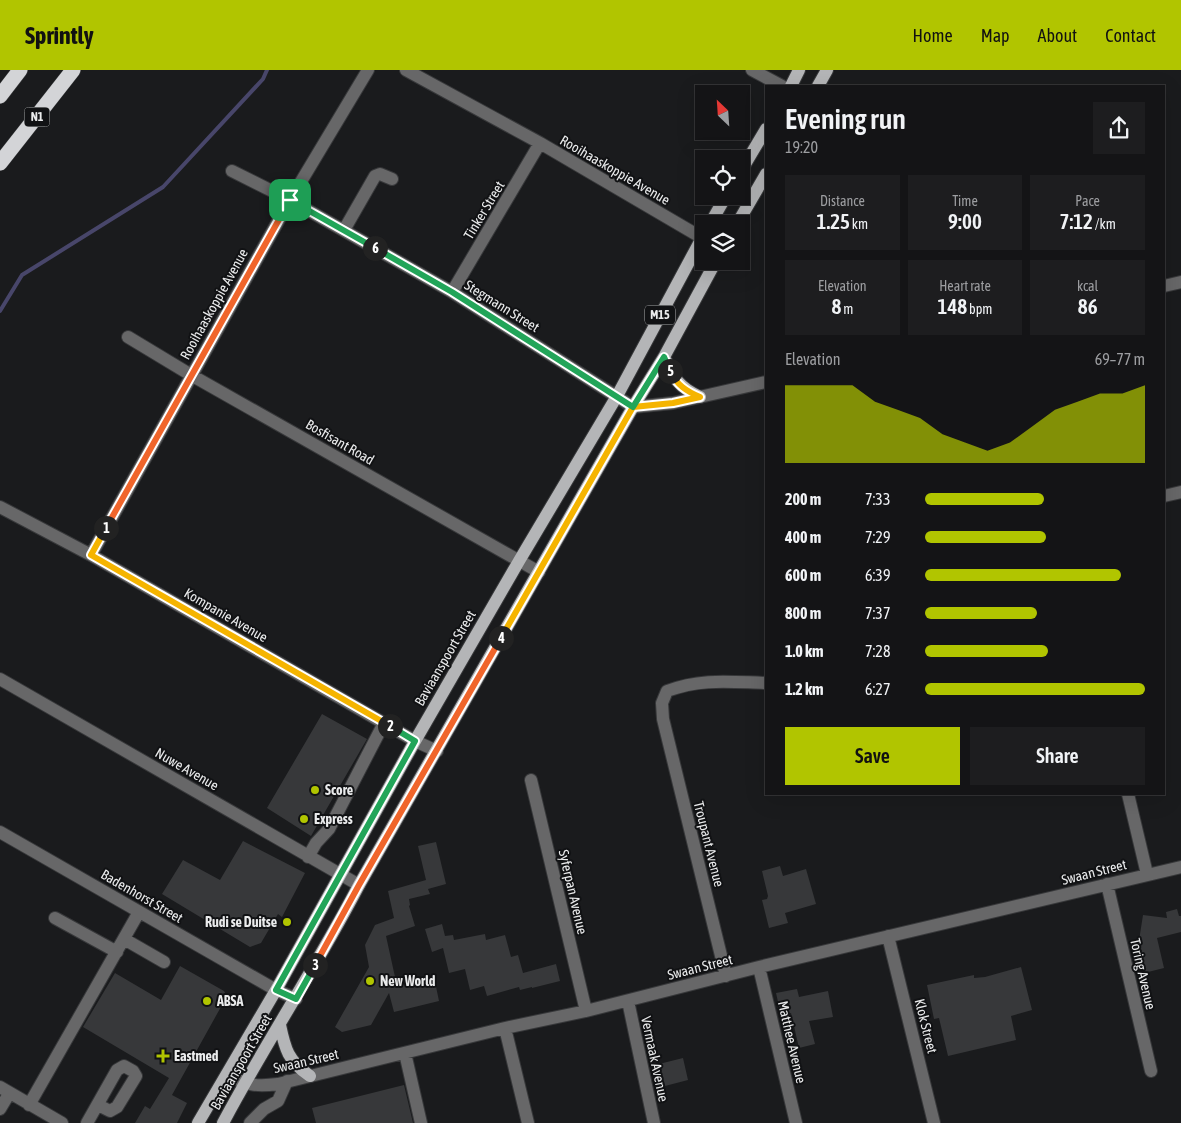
<!DOCTYPE html>
<html lang="en">
<head>
<meta charset="utf-8">
<style>
	body { margin:0; font-family:"Asap Condensed",sans-serif; background:#1d1d1f; color:#f1f3f6; height:100vh; display:flex; flex-direction:column; font-size:19px; white-space:nowrap }
	* { box-sizing:border-box; margin:0 }
	p { font-size:16px; color:#9d9ea1 }
	.icon { flex:none; width:28px; height:28px; fill:none; stroke:currentColor; stroke-width:2; stroke-linecap:round; stroke-linejoin:round }
	.map { position:relative; flex:1; overflow:hidden }
	.side { position:absolute; left:765px; top:15px; width:400px; height:710px; display:flex; flex-direction:column; background:#141416; border-radius:0px; box-shadow:0 5px 20px #0002,0 0 0 1px #333335 }
	.side>* { flex:none }
	.needle { width:32px; rotate:335deg }
	.controls { position:absolute; left:695px; top:15px; display:grid; gap:10px }
	.controls a { display:grid; place-items:center; width:55px; height:55px; border-radius:0px; background:#141416; box-shadow:0 5px 20px #0002,0 0 0 1px #333335; font-size:25px }
	.pin { position:absolute; display:grid; place-items:center; width:42px; height:42px; color:#fff; margin:-21px; border-radius:10px; box-shadow:0 2px 8px #0006 }
	.km { position:absolute; width:25px; height:25px; margin:-12px; border-radius:50%; background:#222; color:#fff; font-size:14px; line-height:25px; text-align:center }
	.round { display:grid; place-items:center; flex:none; width:52px; height:52px; border-radius:0px; background:#1d1d1f }
	.headline { display:flex; align-items:center; justify-content:space-between; height:85px; padding:0 20px }
	h1 { font-size:28px; font-weight:600; line-height:38px }
	.stats { display:grid; grid-template-columns:repeat(3,1fr); gap:8px; height:85px; padding:5px 20px }
	.stats div { display:grid; align-content:center; border-radius:0px; background:#1d1d1f; text-align:center }
	.stats b { font-size:21px; font-weight:600 }
	.stats small { font-size:14px; font-weight:400 }
	.stats p { font-size:14px }
	.chart { height:140px; padding:10px 20px }
	.chart p { display:flex; justify-content:space-between }
	.chart svg { width:100%; height:90px; margin-top:5px; fill:#b1c500; opacity:.7 }
	.cta { display:flex; gap:10px; margin-top:auto; padding:10px 20px }
	.cta a { flex:1; height:58px; border-radius:0px; background:#b1c500; color:#111; font-size:20px; font-weight:600; line-height:58px; text-align:center }
	.cta a+a { background:#1d1d1f; color:#f1f3f6 }
	ul { padding:0 20px; list-style:none; font-size:16px }
	li { display:grid; grid-template-columns:80px 60px 1fr; align-items:center; height:38px }
	li i { height:12px; border-radius:6px; background:#b1c500 }
	header { display:flex; align-items:center; gap:30px; box-sizing:border-box; height:70px; padding:0 25px; background:#b1c500; color:#111 }
	header strong { font-size:24px }
	nav { display:flex; gap:28px; margin-inline-start:auto; font-size:18px }
	.map>svg:first-child { display:block }
</style>
</head>
<body>
<header>
<strong>Sprintly</strong>
<nav><a>Home</a><a>Map</a><a>About</a><a>Contact</a></nav>
</header>
<div class="map">
<svg width="1181" height="1053" viewBox="0 0 1181 1053">
	<rect width="100%" height="100%" fill="#1a1b1d"/>
	<g fill="none" stroke-linecap="round" stroke-linejoin="round">
		<path stroke="#48466a" stroke-width="4" d="M0,241l22,-36 141,-88 100,-108 4,-9"/>
	</g>
	<path fill="#37383a" d="M322,644l45,25 -56,97 -44,-28z
		M243,771l62,32 -23,44 -4,-3 -17,29 -11,4 -88,-53 21,-34 37,20z
		M436,772l10,42 -18,5 2,5 -21,5 1,6 -1,1 6,20 -29,10 11,50 37,-9 5,24 -45,11 -5,-19 -18,32 -29,7 -7,-5 34,-60 -4,-22 10,-20 19,-7 -6,-27 38,-11 -8,-34z
		M780,796l3,10 23,-7 10,35 -31,9 3,10 -19,5 -7,-28 5,-1 1,-3 -6,-25z
		M1177,839l2,7h2v16l-24,6 7,30 -20,5 -6,-26 5,-32 24,3 -1,-6z
		M442,854l3,12 8,-1 1,5 31,-6 1,6 19,-5 6,22 7,-2 5,18 33,-9 4,17 -28,7v-1l-12,3 -1,-3 -32,9 -3,-10 -14,4 -5,-21 -16,4 -6,-25 -11,4 -7,-23z
		M180,896l44,25 3,5 -55,99 15,8 -10,20h-42l10,-17 5,3 19,-31 -86,-51 32,-54 46,27z
		M1021,897l11,43 -21,6 5,24 -68,16 -9,-38 -5,1 -7,-34 47,-10v3l11,-1z
		M797,919l2,8 29,-6 5,26 -24,4 6,23 -16,4 -8,-35 -10,2 -5,-22z
		M683,988l5,22 -23,6 -6,-22z
		M404,1015l9,38h-97l-4,-15z"/>
	<g fill="none" stroke-linecap="round" stroke-linejoin="round">
		<defs>
			<path id="minor" d="M406,0l134,73 164,96
				M752,0l30,16
				M232,101l58,29 162,92 181,115 40,-4 93,-21
				M344,160l31,-54 5,-2 12,5
				M1164,216l17,-4
				M452,222l88,-149
				M128,267l63,38 348,197
				M1164,426l17,-4
				M0,437l91,48 324,186 22,10
				M91,485l199,-355 78,-130
				M0,609l359,206
				M531,710l55,231
				M1128,724l19,80
				M0,762l276,158 20,9
				M308,787l8,-14 13,-14 55,-106
				M1107,814l44,187
				M55,848l62,34
				M888,866l46,187
				M124,869l40,23
				M759,897l37,156
				M726,906l-63,-257 -1,-16 5,-12c35,-13 63,-9 99,-8
				M628,931l26,122
				M505,958l23,95
				M405,983l16,70
				M227,1005c21,10 28,12 51,9l227,-56 81,-17 173,-44 422,-100
				M0,1017l62,36
				M29,1035l110,-193
				M0,1039l9,-15
				M87,1053l30,-53 7,-4 9,5 3,5 -19,31 -7,4 -12,-6
				M250,1053l14,-14 14,-8 9,-20"/>
			<path id="major" d="M791,16l8,-16
				M818,16l9,-16
				M741,101l25,-42
				M710,154l16,-28
				M737,154l29,-50
				M664,287c10,21 14,30 36,40
				M280,955c5,24 8,36 30,51
				M198,1053l78,-133 139,-249 104,-180 98,-165 87,-162
				M223,1053c43,-81 94,-157 136,-238l274,-478 31,-50 52,-96"/>
			<path id="highway" d="M0,26l20,-26
				M0,93l73,-93"/>
		</defs>
		<use href="#minor" stroke="#37383a" stroke-width="14"/>
		<use href="#major" stroke="#37383a" stroke-width="14"/>
		<use href="#highway" stroke="#37383a" stroke-width="16"/>
		<use href="#minor" stroke="#676768" stroke-width="12"/>
		<use href="#major" stroke="#b4b5b7" stroke-width="12"/>
		<use href="#highway" stroke="#d3d4d7" stroke-width="15"/>
	</g>
	<g fill="none" stroke-linecap="round" stroke-linejoin="round">
		<defs>
			<path id="split-1" d="M106,458l184,-328"/>
			<path id="split-2" d="M106,458l-15,27 299,171"/>
			<path id="split-3" d="M315,895l-19,34 -20,-9 139,-249 -25,-15"/>
			<path id="split-4" d="M315,895l44,-80 142,-247"/>
			<path id="split-5" d="M501,568l132,-231 40,-4 27,-6c-14,-6 -23,-12 -30,-26"/>
			<path id="split-6" d="M375,178l77,44 181,115 31,-50 6,14"/>
			<path id="split-7" d="M290,130l85,48"/>
		</defs>
		<use href="#split-1" stroke="#fff" stroke-width="10"/>
		<use href="#split-2" stroke="#fff" stroke-width="10"/>
		<use href="#split-3" stroke="#fff" stroke-width="10"/>
		<use href="#split-4" stroke="#fff" stroke-width="10"/>
		<use href="#split-5" stroke="#fff" stroke-width="10"/>
		<use href="#split-6" stroke="#fff" stroke-width="10"/>
		<use href="#split-7" stroke="#fff" stroke-width="10"/>
		<use href="#split-1" stroke="#f0652b" stroke-width="6"/>
		<use href="#split-2" stroke="#f5b400" stroke-width="6"/>
		<use href="#split-3" stroke="#22a559" stroke-width="6"/>
		<use href="#split-4" stroke="#f0652b" stroke-width="6"/>
		<use href="#split-5" stroke="#f5b400" stroke-width="6"/>
		<use href="#split-6" stroke="#22a559" stroke-width="6"/>
		<use href="#split-7" stroke="#22a559" stroke-width="6"/>
	</g>
	<g fill="#b1c500" stroke="#111214" stroke-width="2">
		<circle cx="315" cy="720" r="5"/>
		<circle cx="304" cy="749" r="5"/>
		<circle cx="287" cy="852" r="5"/>
		<circle cx="370" cy="911" r="5"/>
		<circle cx="207" cy="931" r="5"/>
		<path d="M160.5 978.5h5v5h5v5h-5v5h-5v-5h-5v-5h5z"/>
	</g>
	<g text-anchor="middle" dominant-baseline="central" stroke-width="4" stroke-linejoin="round" paint-order="stroke">
		<g fill="#111214" stroke="#a9aaab" stroke-width="1">
			<rect x="24.5" y="37.5" width="25" height="19" rx="4"/>
			<rect x="645" y="235.5" width="30" height="19" rx="4"/>
		</g>
		<g font-size="12" font-weight="bold" fill="#eaebec">
			<text x="37" y="47">N1</text>
			<text x="660" y="245">M15</text>
		</g>
		<g font-size="14" fill="#eaebec" stroke="#111214">
			<text transform="translate(615 100) rotate(30)">Rooihaaskoppie Avenue</text>
			<text transform="translate(484 140) rotate(-59)">Tinker Street</text>
			<text transform="translate(214 234) rotate(-61)">Rooihaaskoppie Avenue</text>
			<text transform="translate(502 236) rotate(32)">Stegmann Street</text>
			<text transform="translate(340 372) rotate(30)">Bosfisant Road</text>
			<text transform="translate(226 545) rotate(30)">Kompanie Avenue</text>
			<text transform="translate(445 588) rotate(-60)">Baviaanspoort Street</text>
			<text transform="translate(187 699) rotate(30)">Nuwe Avenue</text>
			<text transform="translate(709 774) rotate(76)">Troupant Avenue</text>
			<text transform="translate(1094 802) rotate(-14)">Swaan Street</text>
			<text transform="translate(573 822) rotate(77)">Syferpan Avenue</text>
			<text transform="translate(142 826) rotate(30)">Badenhorst Street</text>
			<text transform="translate(700 897) rotate(-14)">Swaan Street</text>
			<text transform="translate(1143 904) rotate(77)">Toring Avenue</text>
			<text transform="translate(926 956) rotate(76)">Klok Street</text>
			<text transform="translate(792 972) rotate(77)">Matthee Avenue</text>
			<text transform="translate(655 989) rotate(78)">Vermaak Avenue</text>
			<text transform="translate(306 991) rotate(-13)">Swaan Street</text>
			<text transform="translate(241 992) rotate(-60)">Baviaanspoort Street</text>
		</g>
		<g font-size="14" font-weight="bold" fill="#eaebec" stroke="#111214" text-anchor="start">
			<text x="325" y="720">Score</text>
			<text x="314" y="749">Express</text>
			<text x="277" y="852" text-anchor="end">Rudi se Duitse</text>
			<text x="380" y="911">New World</text>
			<text x="217" y="931">ABSA</text>
			<text x="174" y="986">Eastmed</text>
		</g>
	</g>
</svg>
<div class="controls">
<a><svg class="needle" viewBox="-14 -14 28 28"><path d="M0-13l5 13h-10z" fill="#e53935"/><path d="M0 13l5-13h-10z" fill="#9d9ea1"/></svg></a>
<a><svg class="icon" aria-label="locate" viewBox="0 0 24 24"><circle cx="12" cy="12" r="6"/><path d="M12 2v4M12 18v4M2 12h4M18 12h4"/></svg></a>
<a><svg class="icon" aria-label="layers" viewBox="0 0 24 24"><path d="M12 4l9 5-9 5-9-5zM3 14l9 5 9-5"/></svg></a>
</div>
<div class="pin" style="left:290px;top:130px;background:#1e9e55"><svg class="icon" aria-label="arrive" viewBox="0 0 24 24"><path d="M6 21V4h12l-3 4 3 4H6"/></svg></div>
<b class="km" style="left:106px;top:458px">1</b>
<b class="km" style="left:390px;top:656px">2</b>
<b class="km" style="left:315px;top:895px">3</b>
<b class="km" style="left:501px;top:568px">4</b>
<b class="km" style="left:670px;top:301px">5</b>
<b class="km" style="left:375px;top:178px">6</b>
<section class="side">
<div class="headline"><div><h1>Evening run</h1><p>19:20</p></div><a class="round"><svg class="icon" aria-label="share" viewBox="0 0 24 24"><path d="M12 15V3M7 8l5-5 5 5M5 13v7h14v-7"/></svg></a></div>
<div class="stats">
<div><p>Distance</p><b>1.25<small> km</small></b></div>
<div><p>Time</p><b>9:00</b></div>
<div><p>Pace</p><b>7:12<small> /km</small></b></div>
</div>
<div class="stats">
<div><p>Elevation</p><b>8<small> m</small></b></div>
<div><p>Heart rate</p><b>148<small> bpm</small></b></div>
<div><p>kcal</p><b>86</b></div>
</div>
<div class="chart"><p><span>Elevation</span>69–77 m</p>
<svg viewBox="0 0 160 44" preserveAspectRatio="none"><path d="M0 44V6L10 6L20 6L30 6L40 14L50 18L60 22L70 30L80 34L90 38L100 34L110 26L120 18L130 14L140 10L150 10L160 6V44z"/></svg>
</div>
<ul>
<li><b>200 m</b>7:33<i style="width:54%"></i></li>
<li><b>400 m</b>7:29<i style="width:55%"></i></li>
<li><b>600 m</b>6:39<i style="width:89%"></i></li>
<li><b>800 m</b>7:37<i style="width:51%"></i></li>
<li><b>1.0 km</b>7:28<i style="width:56%"></i></li>
<li><b>1.2 km</b>6:27<i style="width:100%"></i></li>
</ul>
<div class="cta"><a>Save</a><a>Share</a></div>
</section>
</div>
</body>
</html>
